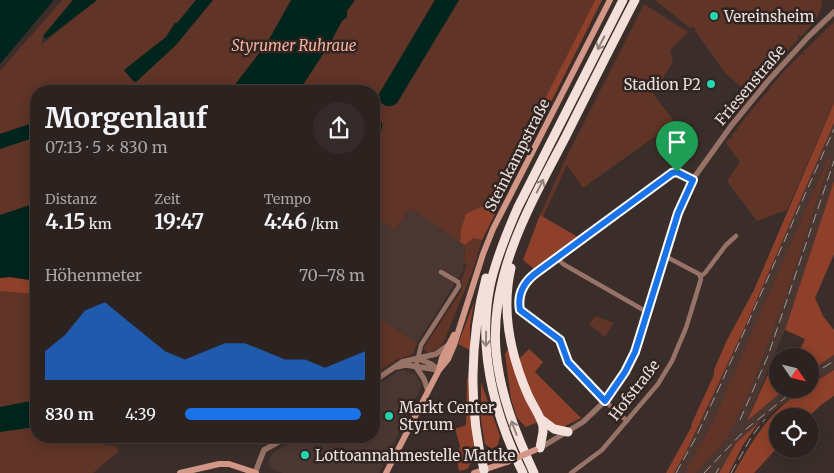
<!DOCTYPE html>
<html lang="de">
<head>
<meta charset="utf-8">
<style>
	body { margin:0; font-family:Merriweather,serif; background:#342a29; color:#f1f3f6; height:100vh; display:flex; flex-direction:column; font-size:19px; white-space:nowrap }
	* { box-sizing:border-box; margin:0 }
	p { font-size:16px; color:#a6a4a5 }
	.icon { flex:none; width:28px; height:28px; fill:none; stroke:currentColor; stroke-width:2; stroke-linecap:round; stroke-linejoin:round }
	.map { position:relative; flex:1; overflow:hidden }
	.details { position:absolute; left:30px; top:85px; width:350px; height:358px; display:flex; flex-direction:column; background:#2c2220; border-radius:20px; box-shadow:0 2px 12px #0003,0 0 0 1px #483f3e }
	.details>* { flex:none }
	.needle { width:32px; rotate:125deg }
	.fabs { position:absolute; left:769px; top:348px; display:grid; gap:10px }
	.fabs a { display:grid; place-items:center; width:50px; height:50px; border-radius:50%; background:#2c2220; box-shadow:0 2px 12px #0003,0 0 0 1px #483f3e; font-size:25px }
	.pin { position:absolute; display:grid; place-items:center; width:42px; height:42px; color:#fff; margin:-51px -21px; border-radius:50% 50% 50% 0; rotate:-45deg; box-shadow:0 0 5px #0007 }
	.pin .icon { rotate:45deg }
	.round { display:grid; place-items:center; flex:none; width:52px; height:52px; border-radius:26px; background:#342a29 }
	.overview { display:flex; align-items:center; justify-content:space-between; height:85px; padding:0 15px }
	h1 { font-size:28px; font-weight:700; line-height:38px }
	.figures { display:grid; grid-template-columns:repeat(3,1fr); gap:8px; height:85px; padding:5px 15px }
	.figures div { display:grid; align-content:center }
	.figures b { font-size:21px; font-weight:700 }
	.figures small { font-size:14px; font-weight:400 }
	.figures p { font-size:14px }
	.chart { height:140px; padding:10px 15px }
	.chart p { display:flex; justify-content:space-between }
	.chart svg { width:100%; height:90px; margin-top:5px; fill:#1a73e8; opacity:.7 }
	ul { padding:0 15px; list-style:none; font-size:16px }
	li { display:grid; grid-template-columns:80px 60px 1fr; align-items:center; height:38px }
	li i { height:12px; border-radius:6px; background:#1a73e8 }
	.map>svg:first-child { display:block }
</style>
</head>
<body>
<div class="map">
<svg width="834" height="473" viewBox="0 0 834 473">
	<rect width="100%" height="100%" fill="#3b2e2a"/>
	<path fill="#4b3732" d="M834,123v58l-49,149 -37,89 37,-30h19l-44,32 -24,22 -17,30h-23l31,-34 24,-50 35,-93 45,-137 -3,-1 -115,263 -28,52h-11l11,-19 58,-123z
		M410,208l55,37 -2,26 -46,72 -43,-28v-99l21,14z
		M834,355v15l-24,15v-14z
		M403,370l12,4 6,9v4l-42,86h-96l-7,-2 -7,-5 -1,-5 6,-9 28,-16h72v-48l23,-16z"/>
	<path fill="#603427" d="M62,0h11l-30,36 -2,9 56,-45h99l-19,24 -2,-1 -9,14 -41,33 50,-24 38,-46h222l-56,94 18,9 62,-103h136l-72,142 -19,45 -15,17 -13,5 -15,20 -1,13 -50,-34 -15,22 -21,-14v-72l8,-15 -3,-12 -5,-2v-24h-275l-4,-2 -5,2h-54v31l-36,12v-63z
		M657,0h165c0,16 -11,25 -21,37l-2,-2 -2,2 2,2 -36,36h-2l-13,17 -21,-17 -32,-44 1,-2 -3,-2 -3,1 -34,-27z
		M644,4l44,28 -18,18 3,12 -20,32 22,28 -92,66 -16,-23 -24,52 -3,-2 24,-53z
		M834,22v81l-47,107 -30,11 -30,-40 13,-19 -14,-19 4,-5 2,1 1,-2 -2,-1 4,-5h2v-3l47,-57 17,-17h3l-1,-2z
		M36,137v299h49l21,9 11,1 2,5 -26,22h-93v-324z
		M828,158l3,1 -45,137 -35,93 -24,50 -31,34h-11l28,-52z
		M473,238l9,2 -9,30 -29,71 -4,6 -11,6 -6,-4 38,-58 1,-8 -1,-2 6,-17h-3l1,-19z
		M374,315l43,28 -4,10 -3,2 -14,5 -22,15z
		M595,316l19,7 -9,14 -16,-13z"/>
	<path fill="#8e402a" d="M595,0h7l-120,240 -9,-2 -8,7 -5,-3 1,-13 5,-15 10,-5 13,-5 15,-17 19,-45z
		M834,103v20l-91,208 -58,123 -11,19h-8l26,-47 -1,-1 23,-50v-5l12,-28 28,-52z
		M834,181v73l-19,44 8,18 11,14v25l-24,16v-15h-13l8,-17 -20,-9z
		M540,215l38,22 -44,32 -11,-9z
		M10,277l26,4v13l-36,-3v-13z
		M474,302l-4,24v24l-12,-6z
		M509,347l29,75 -12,5 -9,-9 -6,-19 -6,-45z
		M529,349l14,13 -8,10 46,46 -18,9c-4,-1 -9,-1 -12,-3 -11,-7 -28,-50 -34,-63z
		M774,361l3,1 1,27h7l-38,32z
		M834,370v26l-13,9 -12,11h-31l-1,32 -23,25h-20c17,-30 31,-55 59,-76 6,-4 10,-8 17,-8v-4z
		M469,375l6,75 -3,11 -5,8 -8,2 -2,-11 3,-14 -5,-17 11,-4 1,-46z
		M481,382l19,54 -2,9 -6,4 -7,-5 -4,-24z
		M760,421l-17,24 -14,28h-10l17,-30z"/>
	<path fill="#01251c" d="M0,0h54l-54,64z
		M73,0h24l-51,39 -3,-3z
		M196,0h17l-38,46 -39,36 -3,-1 -9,-11 42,-33 9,-14h2z
		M291,0h64l-8,11v6l-5,4 -13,24 -30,46h-69l37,-48z
		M435,0h24l-62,103c-6,5 -11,4 -17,-1l-1,-8z
		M374,115c15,7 6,19 0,29z
		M36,122v15l-36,12v-15z
		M36,203v78l-26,-4 -10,1v-63z
		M36,400v27l-36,5v-25z"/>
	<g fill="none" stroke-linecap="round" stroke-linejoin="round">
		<path stroke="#977267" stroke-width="4.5" d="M556,257l7,7 84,48
			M701,276l4,-3 21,-28 10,-9
			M416,367l5,-22 38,-59 -1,-4 -17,-10
			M627,421l-22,-20 -37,-39 -8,-22 -40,-30c-2,-12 1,-21 7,-31l145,-106h9l12,6
			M571,473l31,-23 56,-66 14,-23 14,-33 15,-49 -2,-5 -34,-18"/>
		<path stroke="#977267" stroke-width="5.5" d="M419,359l12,5 8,6
			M396,367l10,-2 33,5
			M416,367l8,12 4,12
			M374,381l28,-19 34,-8 11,-8
			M540,448l43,-26 22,-21 11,-14 19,-35 43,-139 15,-34 38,-53 37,-45 40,-44 26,-25
			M255,473l9,-23 25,-14"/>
		<path stroke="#d19685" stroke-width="6" d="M439,370l9,-11 6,-14 29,-91 10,-25 117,-229
			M180,473l39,-9h10l27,9
			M386,473l53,-103 3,-12 12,-23
			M474,473l33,-11"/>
		<path stroke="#f3e0da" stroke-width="9" d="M511,268c-10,43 0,88 17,127 5,11 12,20 15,31v6l-3,16
			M542,420l12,9 14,3
			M484,470c-16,-61 -14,-131 2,-192
			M523,473c-29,-59 -46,-122 -33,-187 6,-28 17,-54 28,-79l105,-207
			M534,473c-18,-39 -34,-78 -38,-122 -6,-78 34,-146 69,-213 23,-46 46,-92 70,-138"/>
		<path stroke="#a69b98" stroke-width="1" stroke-dasharray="10 5" stroke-linecap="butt" d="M810,376l24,-15
			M740,420l28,-64 66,-195
			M676,473l19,-34 25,-53 114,-257
			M704,473l41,-43 51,-41
			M716,473l3,-5
			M731,473l21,-37 13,-17"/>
		<path stroke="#d19685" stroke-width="6" d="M507,462l28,-12"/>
	</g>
	<defs><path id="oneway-shaft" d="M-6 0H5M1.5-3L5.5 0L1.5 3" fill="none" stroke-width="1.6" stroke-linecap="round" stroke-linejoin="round" transform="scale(1.25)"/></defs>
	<g stroke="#92827e">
		<use href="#oneway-shaft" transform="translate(601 43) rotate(117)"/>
		<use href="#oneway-shaft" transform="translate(540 186) rotate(-63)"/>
		<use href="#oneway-shaft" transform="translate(486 339) rotate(91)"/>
		<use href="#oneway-shaft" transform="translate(514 428) rotate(-111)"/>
	</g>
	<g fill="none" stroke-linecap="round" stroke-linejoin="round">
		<defs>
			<path id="route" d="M677,172l16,8 -15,33 -43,139 -10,20 -20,29 -37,-39 -8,-22 -40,-30c-3,-16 4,-28 16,-37l136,-100z"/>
		</defs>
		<use href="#route" stroke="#fff" stroke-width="10"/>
		<use href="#route" stroke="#1a73e8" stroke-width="6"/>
	</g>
	<g fill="#24d5ae" stroke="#312421" stroke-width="2">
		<circle cx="714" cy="16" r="5"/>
		<circle cx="711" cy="84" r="5"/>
		<circle cx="389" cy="416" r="5"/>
		<circle cx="305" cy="455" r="5"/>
	</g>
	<g text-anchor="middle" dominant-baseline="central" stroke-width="5" stroke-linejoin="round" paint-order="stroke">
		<g font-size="15" fill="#eae1de" stroke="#312421" text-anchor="start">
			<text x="724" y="16">Vereinsheim</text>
			<text x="701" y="84" text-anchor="end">Stadion P2</text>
			<text x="399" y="407">Markt Center<tspan x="399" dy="17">Styrum</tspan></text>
			<text x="315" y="455">Lottoannahmestelle Mattke</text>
		</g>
		<g font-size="15" font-style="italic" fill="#f7b29f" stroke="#312421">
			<text x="294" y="45">Styrumer Ruhraue</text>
		</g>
		<g font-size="15" fill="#eae1de" stroke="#312421">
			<text transform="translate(750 85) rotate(-50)">Friesenstraße</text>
			<text transform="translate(517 155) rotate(-63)">Steinkampstraße</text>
			<text transform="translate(634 390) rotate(-52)">Hofstraße</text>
		</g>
	</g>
</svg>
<div class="fabs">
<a><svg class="needle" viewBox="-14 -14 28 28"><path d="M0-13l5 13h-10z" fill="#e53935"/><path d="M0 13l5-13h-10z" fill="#a6a4a5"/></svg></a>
<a><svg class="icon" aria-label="locate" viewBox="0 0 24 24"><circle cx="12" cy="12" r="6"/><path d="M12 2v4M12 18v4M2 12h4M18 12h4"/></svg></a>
</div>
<div class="pin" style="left:677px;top:172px;background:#1e9e55"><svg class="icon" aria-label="arrive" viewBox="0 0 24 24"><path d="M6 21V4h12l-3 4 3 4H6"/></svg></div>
<section class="details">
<div class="overview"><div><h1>Morgenlauf</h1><p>07:13 · 5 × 830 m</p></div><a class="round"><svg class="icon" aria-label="share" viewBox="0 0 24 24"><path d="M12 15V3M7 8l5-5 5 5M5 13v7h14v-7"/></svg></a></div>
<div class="figures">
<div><p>Distanz</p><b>4.15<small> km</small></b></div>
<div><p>Zeit</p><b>19:47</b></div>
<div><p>Tempo</p><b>4:46<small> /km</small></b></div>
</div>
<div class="chart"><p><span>Höhenmeter</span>70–78 m</p>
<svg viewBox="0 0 160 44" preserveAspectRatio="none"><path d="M0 44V30L10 22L20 10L30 6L40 14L50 22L60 30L70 34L80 30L90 26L100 26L110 30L120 34L130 34L140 38L150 34L160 30V44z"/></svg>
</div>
<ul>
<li><b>830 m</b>4:39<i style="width:98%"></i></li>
</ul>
</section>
</div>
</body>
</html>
